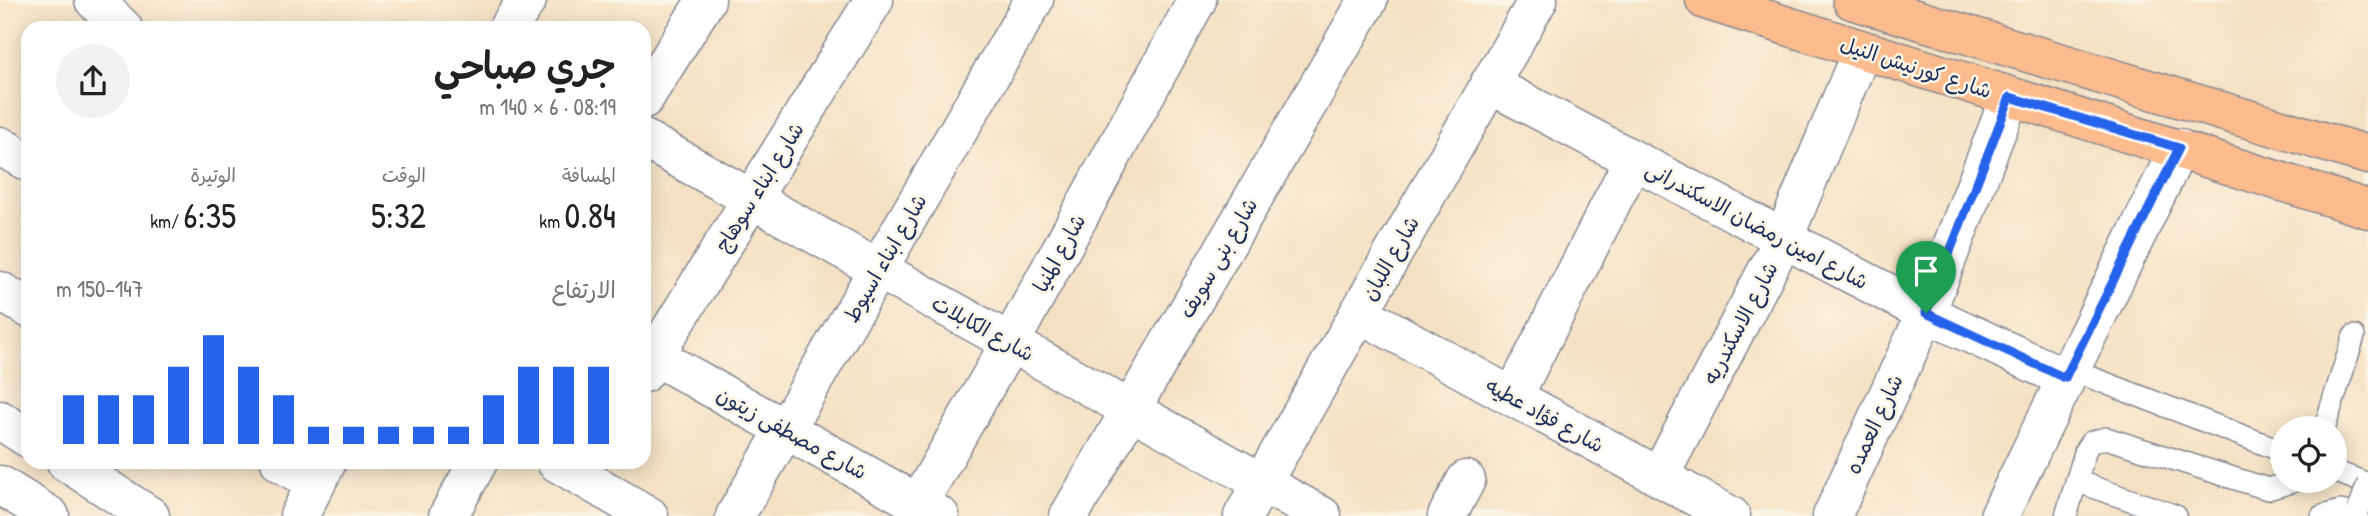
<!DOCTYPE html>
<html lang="ar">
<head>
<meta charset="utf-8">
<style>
	body { margin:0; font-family:"Patrick Hand","Playpen Sans Arabic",sans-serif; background:#f2f2f2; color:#222; direction:rtl; height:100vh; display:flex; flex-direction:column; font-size:26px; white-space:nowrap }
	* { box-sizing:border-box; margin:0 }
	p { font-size:23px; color:#767676 }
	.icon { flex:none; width:38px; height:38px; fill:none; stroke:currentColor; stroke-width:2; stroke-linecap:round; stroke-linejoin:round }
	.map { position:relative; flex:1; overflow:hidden; direction:ltr }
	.drawer { position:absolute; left:21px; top:21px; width:630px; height:448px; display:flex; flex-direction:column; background:#fff; border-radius:21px; box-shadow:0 4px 18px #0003; direction:rtl }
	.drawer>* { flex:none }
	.fabs { position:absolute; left:2270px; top:416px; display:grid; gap:14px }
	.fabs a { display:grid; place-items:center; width:77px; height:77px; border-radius:50%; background:#fff; box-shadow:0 4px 18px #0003; font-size:35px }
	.pin { position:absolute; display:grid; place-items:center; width:60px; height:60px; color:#fff; margin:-72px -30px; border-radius:50% 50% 50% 0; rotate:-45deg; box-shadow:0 0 7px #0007 }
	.pin .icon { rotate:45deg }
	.round { display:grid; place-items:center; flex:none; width:74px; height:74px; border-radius:37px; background:#f2f2f2 }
	.summary { display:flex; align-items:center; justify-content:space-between; height:119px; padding:0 35px }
	h1 { font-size:38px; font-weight:600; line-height:52px }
	.metrics { display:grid; grid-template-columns:repeat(3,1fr); gap:10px; height:119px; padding:7px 35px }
	.metrics div { display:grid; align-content:center }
	.metrics b { font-size:35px; font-weight:600 }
	.metrics small { font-size:19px; font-weight:400 }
	.metrics p { font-size:19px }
	.chart { height:196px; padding:14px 35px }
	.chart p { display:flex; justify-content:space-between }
	.chart svg { width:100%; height:126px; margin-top:7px; stroke:#2563eb; stroke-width:6 }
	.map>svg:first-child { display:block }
</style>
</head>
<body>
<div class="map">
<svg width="2368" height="516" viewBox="0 0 2368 516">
	<rect width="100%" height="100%" fill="#fcf5e5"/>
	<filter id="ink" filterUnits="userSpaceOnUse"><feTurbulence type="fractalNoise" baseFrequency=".0143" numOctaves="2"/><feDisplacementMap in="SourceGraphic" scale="14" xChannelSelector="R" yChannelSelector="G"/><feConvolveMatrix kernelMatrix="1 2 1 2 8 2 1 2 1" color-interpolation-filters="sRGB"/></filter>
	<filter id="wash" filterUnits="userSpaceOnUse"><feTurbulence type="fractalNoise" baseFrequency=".00686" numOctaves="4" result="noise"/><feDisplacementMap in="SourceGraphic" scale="28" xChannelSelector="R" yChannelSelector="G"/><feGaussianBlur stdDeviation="1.57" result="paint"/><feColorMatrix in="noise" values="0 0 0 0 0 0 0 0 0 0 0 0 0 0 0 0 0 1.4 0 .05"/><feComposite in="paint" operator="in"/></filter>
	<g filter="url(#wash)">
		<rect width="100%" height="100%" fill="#f4e1c4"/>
	</g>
	<g filter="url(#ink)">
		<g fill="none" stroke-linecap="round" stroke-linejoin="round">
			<defs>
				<path id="lane" d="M2069,369l213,82
					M2324,429l30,-93
					M2334,471l34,13
					M2076,481l100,35
					M2066,516l20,-67 5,-7 15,-4 162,51 27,-8
					M2322,516l18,-5 27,5"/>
				<path id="street" d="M94,0l29,28
					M508,28l19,-28
					M1489,84l437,229 139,65
					M644,99l62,-99
					M644,139l678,377
					M0,146l28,16
					M0,291l28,17
					M1359,313l372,203
					M644,350l296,166
					M644,373l230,-373
					M1513,397l120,-237
					M0,420l28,18
					M66,462l84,54
					M280,462l36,22
					M556,462l93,54
					M1659,477l124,-237 79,-190
					M0,485l50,31
					M918,504l92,-161 187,-343
					M299,516l28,-54
					M448,516l30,-54
					M735,516l299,-516
					M1069,516l299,-516
					M1243,516l295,-516
					M1447,516l19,-36
					M1832,516l94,-203 84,-216
					M1999,516l180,-368"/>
				<path id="primary" d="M1705,0l663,209
					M1852,0l516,155"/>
			</defs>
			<use href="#lane" stroke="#888891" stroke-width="24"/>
			<use href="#street" stroke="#888891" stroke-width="41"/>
			<use href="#primary" stroke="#888891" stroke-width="41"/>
			<use href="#lane" stroke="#fff" stroke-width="21"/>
			<use href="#street" stroke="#fff" stroke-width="38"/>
			<use href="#primary" stroke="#fbbb8d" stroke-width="38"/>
			<defs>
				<path id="lane-bridge" d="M2358,512l10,-29"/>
			</defs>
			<use href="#lane-bridge" stroke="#888891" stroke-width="24" stroke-linecap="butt"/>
			<use href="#lane-bridge" stroke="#fff" stroke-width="21"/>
		</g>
	</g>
	<g fill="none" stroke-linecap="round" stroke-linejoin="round" filter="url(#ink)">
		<defs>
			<path id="route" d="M2010,97l169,51 -114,230 -139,-65z"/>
		</defs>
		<use href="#route" stroke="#fff" stroke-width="14"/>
		<use href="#route" stroke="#2563eb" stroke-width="9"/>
	</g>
	<g text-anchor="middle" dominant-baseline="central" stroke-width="5" stroke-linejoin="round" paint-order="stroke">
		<g font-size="21" fill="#1b2f5e" stroke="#fcf5e5">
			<text transform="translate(1916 67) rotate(18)">شارع كورنيش النيل</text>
			<text transform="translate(759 187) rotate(-58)">شارع ابناء سوهاج</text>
			<text transform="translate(1757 225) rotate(28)">شارع امين رمضان الاسكندرانى</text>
			<text transform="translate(1059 253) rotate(-61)">شارع المنيا</text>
			<text transform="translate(885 258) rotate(-60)">شارع ابناء اسيوط</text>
			<text transform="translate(1218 258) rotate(-60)">شارع بنى سويف</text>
			<text transform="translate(1390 258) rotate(-60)">شارع اللبان</text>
			<text transform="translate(1740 323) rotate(-62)">شارع الاسكندريه</text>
			<text transform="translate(983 328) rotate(29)">شارع الكابلات</text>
			<text transform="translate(1545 415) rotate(29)">شارع فؤاد عطيه</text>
			<text transform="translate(1874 424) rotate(-65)">شارع العمده</text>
			<text transform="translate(792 433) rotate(29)">شارع مصطفى زيتون</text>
		</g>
	</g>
</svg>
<div class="fabs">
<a><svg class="icon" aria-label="locate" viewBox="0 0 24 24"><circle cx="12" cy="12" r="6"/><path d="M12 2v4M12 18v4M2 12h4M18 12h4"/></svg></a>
</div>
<div class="pin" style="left:1926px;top:313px;background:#1e9e55"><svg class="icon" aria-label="arrive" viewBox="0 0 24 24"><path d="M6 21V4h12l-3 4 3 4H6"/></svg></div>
<section class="drawer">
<div class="summary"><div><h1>جري صباحي</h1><p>08:19 · 6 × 140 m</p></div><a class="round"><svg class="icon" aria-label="share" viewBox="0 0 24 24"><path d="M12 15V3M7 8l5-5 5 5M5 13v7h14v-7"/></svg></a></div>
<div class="metrics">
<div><p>المسافة</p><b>0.84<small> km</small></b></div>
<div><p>الوقت</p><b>5:32</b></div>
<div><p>الوتيرة</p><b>6:35<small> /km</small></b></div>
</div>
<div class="chart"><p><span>الارتفاع</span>147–150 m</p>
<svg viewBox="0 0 160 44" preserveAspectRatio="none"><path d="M5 44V27M15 44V27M25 44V27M35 44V17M45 44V6M55 44V17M65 44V27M75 44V38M85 44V38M95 44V38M105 44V38M115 44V38M125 44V27M135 44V17M145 44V17M155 44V17"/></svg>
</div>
</section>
</div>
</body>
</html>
